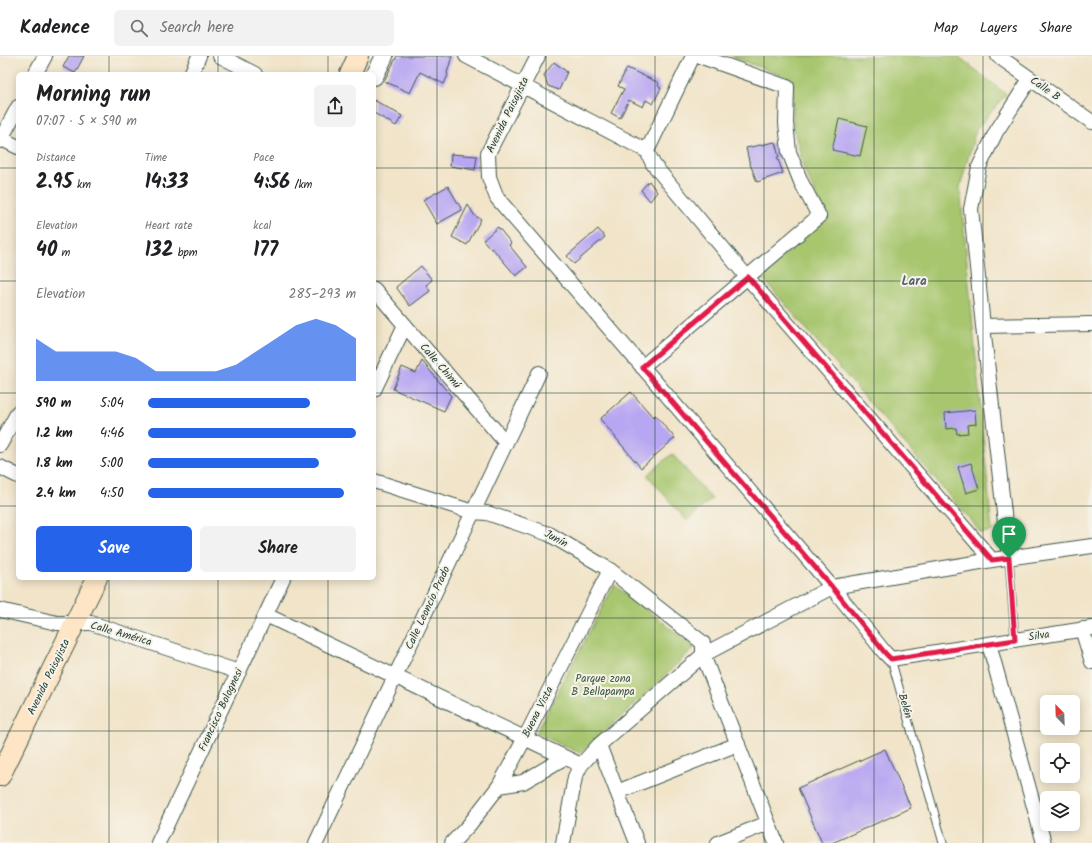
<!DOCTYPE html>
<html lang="en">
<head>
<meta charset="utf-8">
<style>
	body { margin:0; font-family:Kalam,sans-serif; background:#f2f2f2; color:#202124; height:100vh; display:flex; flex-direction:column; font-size:15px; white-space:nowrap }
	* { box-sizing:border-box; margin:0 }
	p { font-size:13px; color:#757577 }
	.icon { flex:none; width:22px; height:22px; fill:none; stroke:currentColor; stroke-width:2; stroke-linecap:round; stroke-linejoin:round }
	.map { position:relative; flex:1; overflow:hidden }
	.side { position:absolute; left:16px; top:16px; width:360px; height:508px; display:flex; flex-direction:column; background:#fff; border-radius:6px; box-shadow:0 2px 10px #0003 }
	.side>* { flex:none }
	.needle { width:26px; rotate:337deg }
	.tools { position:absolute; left:1040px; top:639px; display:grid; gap:8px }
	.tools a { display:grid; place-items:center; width:40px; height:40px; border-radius:6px; background:#fff; box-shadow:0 2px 10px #0003; font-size:20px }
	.pin { position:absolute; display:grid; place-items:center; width:34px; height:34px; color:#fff; margin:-41px -17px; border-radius:50% 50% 50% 0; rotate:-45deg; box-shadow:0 0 4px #0007 }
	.pin .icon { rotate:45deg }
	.round { display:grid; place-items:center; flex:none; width:42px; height:42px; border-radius:6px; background:#f2f2f2 }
	.headline { display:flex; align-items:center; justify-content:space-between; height:68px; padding:0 20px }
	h1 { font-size:22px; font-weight:800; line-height:30px }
	.figures { display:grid; grid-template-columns:repeat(3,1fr); gap:6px; height:68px; padding:4px 20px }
	.figures div { display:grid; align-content:center }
	.figures b { font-size:20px; font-weight:800 }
	.figures small { font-size:11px; font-weight:400 }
	.figures p { font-size:11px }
	.chart { height:112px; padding:8px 20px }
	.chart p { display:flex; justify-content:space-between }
	.chart svg { width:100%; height:72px; margin-top:4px; fill:#2563eb; opacity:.7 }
	.primary-button { display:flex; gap:8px; margin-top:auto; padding:8px 20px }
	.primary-button a { flex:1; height:46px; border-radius:6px; background:#2563eb; color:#fff; font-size:16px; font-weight:800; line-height:46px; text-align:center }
	.primary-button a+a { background:#f2f2f2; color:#202124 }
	ul { padding:0 20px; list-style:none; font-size:13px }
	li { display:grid; grid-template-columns:64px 48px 1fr; align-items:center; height:30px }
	li i { height:10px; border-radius:5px; background:#2563eb }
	header { display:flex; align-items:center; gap:24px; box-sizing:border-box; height:56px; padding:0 20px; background:#fff; border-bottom:1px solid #e0e0e0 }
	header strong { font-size:19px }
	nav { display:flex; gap:22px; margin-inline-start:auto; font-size:14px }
	.search { width:280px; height:36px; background:#f2f2f2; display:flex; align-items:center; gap:10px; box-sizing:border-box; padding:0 14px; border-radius:6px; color:#757577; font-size:15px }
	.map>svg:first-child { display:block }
</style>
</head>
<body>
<header>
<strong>Kadence</strong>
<div class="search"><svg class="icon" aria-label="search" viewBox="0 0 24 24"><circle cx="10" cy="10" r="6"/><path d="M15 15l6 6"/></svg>Search here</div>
<nav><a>Map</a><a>Layers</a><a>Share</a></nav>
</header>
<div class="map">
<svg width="1092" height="787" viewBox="0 0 1092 787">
	<rect width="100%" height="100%" fill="#f7f3e8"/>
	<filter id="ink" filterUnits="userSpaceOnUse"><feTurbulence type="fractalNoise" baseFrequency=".025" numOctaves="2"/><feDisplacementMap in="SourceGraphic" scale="8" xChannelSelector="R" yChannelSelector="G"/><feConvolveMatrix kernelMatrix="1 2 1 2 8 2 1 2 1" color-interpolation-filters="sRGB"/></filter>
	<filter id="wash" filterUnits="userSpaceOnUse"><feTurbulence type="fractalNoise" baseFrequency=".012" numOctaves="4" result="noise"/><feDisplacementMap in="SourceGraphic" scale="16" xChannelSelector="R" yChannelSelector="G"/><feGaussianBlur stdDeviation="0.9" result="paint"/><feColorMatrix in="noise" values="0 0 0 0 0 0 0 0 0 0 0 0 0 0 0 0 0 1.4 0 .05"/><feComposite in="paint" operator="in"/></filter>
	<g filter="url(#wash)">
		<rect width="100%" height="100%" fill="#f1e4c9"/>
		<path fill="#a7c66e" stroke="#638251" d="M731,0h227l48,38 -30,36 -16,57 32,344 -11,2 -220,-257 65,-61 -22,-45 -11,-45v-45z
			M672,398l40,45 -25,22 -40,-46z
			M614,529l81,62 -63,60 -52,46 -44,-20z"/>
		<g id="blocks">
			<path fill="#b7a6f2" d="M69,0h15l-9,17 -12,-6z
				M397,0h55l-5,17 1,2 -4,9 -24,-12 -10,21 -26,-12z
				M554,6l13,10 -8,18 -11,-4 -4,-11z
				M627,12l32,15 -1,3 3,2 -8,16 -7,-4 -3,7 -14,-7 -9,18 -9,-5 13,-24 -6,-3z
				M374,44l28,16 -6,10 -22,-13z
				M839,63l28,7 -7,30 -28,-6z
				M775,86l4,15h-2l6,16 -26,9 -8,-21 -3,-13z
				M451,98l26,2 -2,14 -25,-4z
				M649,125l8,11 -7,9 -9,-11z
				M448,130l14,24 -25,14 -14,-24z
				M468,149l7,11 6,3 -14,26 -15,-8z
				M498,171l13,16 -2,2 18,22 -11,9 -23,-27h-2l-8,-9z
				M598,173l7,8 -31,27 -7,-8z
				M421,210l11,14 -6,5 4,6 -20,15 -14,-19z
				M422,305l29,35 -7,15 -51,-22 9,-22 14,6z
				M631,336l22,25 2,-2 20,23 -34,30 -41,-49z
				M975,354l1,14 -9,1 1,8 -11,1 -1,-6 -10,1 -1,-16z
				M971,407l8,26 -13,4 -8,-26z
				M885,693l26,59 -79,35h-10l-24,-55z"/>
		</g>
	</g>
	<g filter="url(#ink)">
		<use href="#blocks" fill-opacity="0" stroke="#3e564a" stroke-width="1"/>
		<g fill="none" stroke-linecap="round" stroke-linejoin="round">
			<defs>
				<path id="service" d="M1009,502l6,82
					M891,603l52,184"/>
				<path id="minor" d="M220,0l35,18
					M466,0l181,95
					M538,0l-50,97 1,24 8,21 335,389 53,66 6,6 201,-31
					M693,0l-46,95 6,13 94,113 245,283
					M998,0l94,66
					M35,18l10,-18
					M191,18l8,-18
					M0,82l18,9
					M0,85l18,-34
					M374,233l132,154
					M983,270l109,-2
					M642,311l177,-151 -18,-34 -12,-30 -3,-29 1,-36 -88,-31
					M374,334l31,-65
					M0,389l18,-33
					M0,411l18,9
					M374,425l99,31 14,1 62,21 61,36 93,73v12l73,188
					M1009,502l-26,-232 -12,-117 8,-42 17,-35 34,-53
					M0,554l57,13h34l148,49
					M266,559l315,150
					M1082,573l10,33
					M989,588l55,199
					M599,689l38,98
					M499,730l24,-4 41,-24
					M617,736l121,-48
					M158,787l125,-265
					M316,787l223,-470
					M452,787l17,-18 30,-39 26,-48 85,-168
					M563,787l12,-66 6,-12 18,-20 104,-90 129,-68 160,-27 100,-14
					M718,787l50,-20"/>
				<path id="tertiary" d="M374,20l10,-20"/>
				<path id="secondary" d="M350,18l8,-18
					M0,720l97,-198"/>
			</defs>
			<use href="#service" stroke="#3e564a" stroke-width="9"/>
			<use href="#minor" stroke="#3e564a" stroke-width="16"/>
			<use href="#tertiary" stroke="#3e564a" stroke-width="20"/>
			<use href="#secondary" stroke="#3e564a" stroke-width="22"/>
			<use href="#service" stroke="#fff" stroke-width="7"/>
			<use href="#minor" stroke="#fff" stroke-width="14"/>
			<use href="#tertiary" stroke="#fff" stroke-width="18"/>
			<use href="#secondary" stroke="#fde5c5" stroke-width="20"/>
		</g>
	</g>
	<g fill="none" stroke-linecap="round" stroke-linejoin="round" filter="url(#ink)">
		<defs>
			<path id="route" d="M748,221l244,283 17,-2 6,82 -124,19 -6,-6 -53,-66 -190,-220z"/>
		</defs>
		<use href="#route" stroke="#fff" stroke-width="8"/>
		<use href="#route" stroke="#e11d48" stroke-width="5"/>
	</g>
	<path fill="none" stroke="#1f3d34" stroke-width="1" stroke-opacity="0.55" d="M109,0v18M218,0v18M328,0v18M437,0v787M546,0v787M655,0v787M764,0v787M874,0v787M983,0v787M0,112h18M374,112h718M0,225h18M374,225h718M0,337h18M374,337h718M0,450h18M374,450h718M109,522v265M218,522v265M328,522v265M0,562h1092M0,675h1092"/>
	<g text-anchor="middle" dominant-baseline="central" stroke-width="4" stroke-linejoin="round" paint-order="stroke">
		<g font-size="11" fill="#1f3d34" stroke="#f7f3e8">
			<text transform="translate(1045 33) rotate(35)">Calle B</text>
			<text transform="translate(508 59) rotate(-64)">Avenida Paisajista</text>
			<text transform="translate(440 310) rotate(49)">Calle Chimú</text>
			<text transform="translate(556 483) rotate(28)">Junín</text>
			<text transform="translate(428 552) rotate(-65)">Calle Leoncio Prado</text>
			<text transform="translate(121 578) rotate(16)">Calle América</text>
			<text transform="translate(1039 580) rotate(-9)">Silva</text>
			<text transform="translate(49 621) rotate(-64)">Avenida Paisajista</text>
			<text transform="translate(905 650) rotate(74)">Belén</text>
			<text transform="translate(221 654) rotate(-65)">Francisco Bolognesi</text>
			<text transform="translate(538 656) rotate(-63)">Buena Vista</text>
		</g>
		<g font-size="11" fill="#3a5840" stroke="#f7f3e8">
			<text x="603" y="623">Parque zona<tspan x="603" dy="13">B Bellapampa</tspan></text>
		</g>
		<g font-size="13" font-weight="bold" fill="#546276" stroke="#f7f3e8">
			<text x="914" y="225">Lara</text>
		</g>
	</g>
</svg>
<div class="tools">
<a><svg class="needle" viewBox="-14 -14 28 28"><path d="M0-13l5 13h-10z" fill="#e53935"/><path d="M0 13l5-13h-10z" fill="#757577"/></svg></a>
<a><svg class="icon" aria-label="locate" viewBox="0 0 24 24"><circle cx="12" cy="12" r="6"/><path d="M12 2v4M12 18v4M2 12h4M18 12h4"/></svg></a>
<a><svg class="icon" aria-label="layers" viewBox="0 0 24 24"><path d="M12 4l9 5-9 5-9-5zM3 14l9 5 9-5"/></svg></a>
</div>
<div class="pin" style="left:1009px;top:502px;background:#1e9e55"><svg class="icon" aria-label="arrive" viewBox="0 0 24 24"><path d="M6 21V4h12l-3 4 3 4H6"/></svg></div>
<section class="side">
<div class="headline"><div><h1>Morning run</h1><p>07:07 · 5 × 590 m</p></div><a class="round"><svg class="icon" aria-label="share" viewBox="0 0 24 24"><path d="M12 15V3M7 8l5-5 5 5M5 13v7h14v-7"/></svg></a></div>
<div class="figures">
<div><p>Distance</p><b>2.95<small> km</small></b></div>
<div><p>Time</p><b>14:33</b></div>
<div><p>Pace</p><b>4:56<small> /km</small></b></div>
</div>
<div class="figures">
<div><p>Elevation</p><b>40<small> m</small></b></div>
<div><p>Heart rate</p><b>132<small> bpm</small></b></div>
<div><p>kcal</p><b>177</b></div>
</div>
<div class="chart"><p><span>Elevation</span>285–293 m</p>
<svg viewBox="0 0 160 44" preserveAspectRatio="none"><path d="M0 44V18L10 26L20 26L30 26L40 26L50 30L60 38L70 38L80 38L90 38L100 34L110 26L120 18L130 10L140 6L150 10L160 18V44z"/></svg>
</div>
<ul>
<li><b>590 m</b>5:04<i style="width:78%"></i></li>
<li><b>1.2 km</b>4:46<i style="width:100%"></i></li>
<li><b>1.8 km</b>5:00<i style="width:82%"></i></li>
<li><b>2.4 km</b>4:50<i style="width:94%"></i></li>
</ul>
<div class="primary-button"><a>Save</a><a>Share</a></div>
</section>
</div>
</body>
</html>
